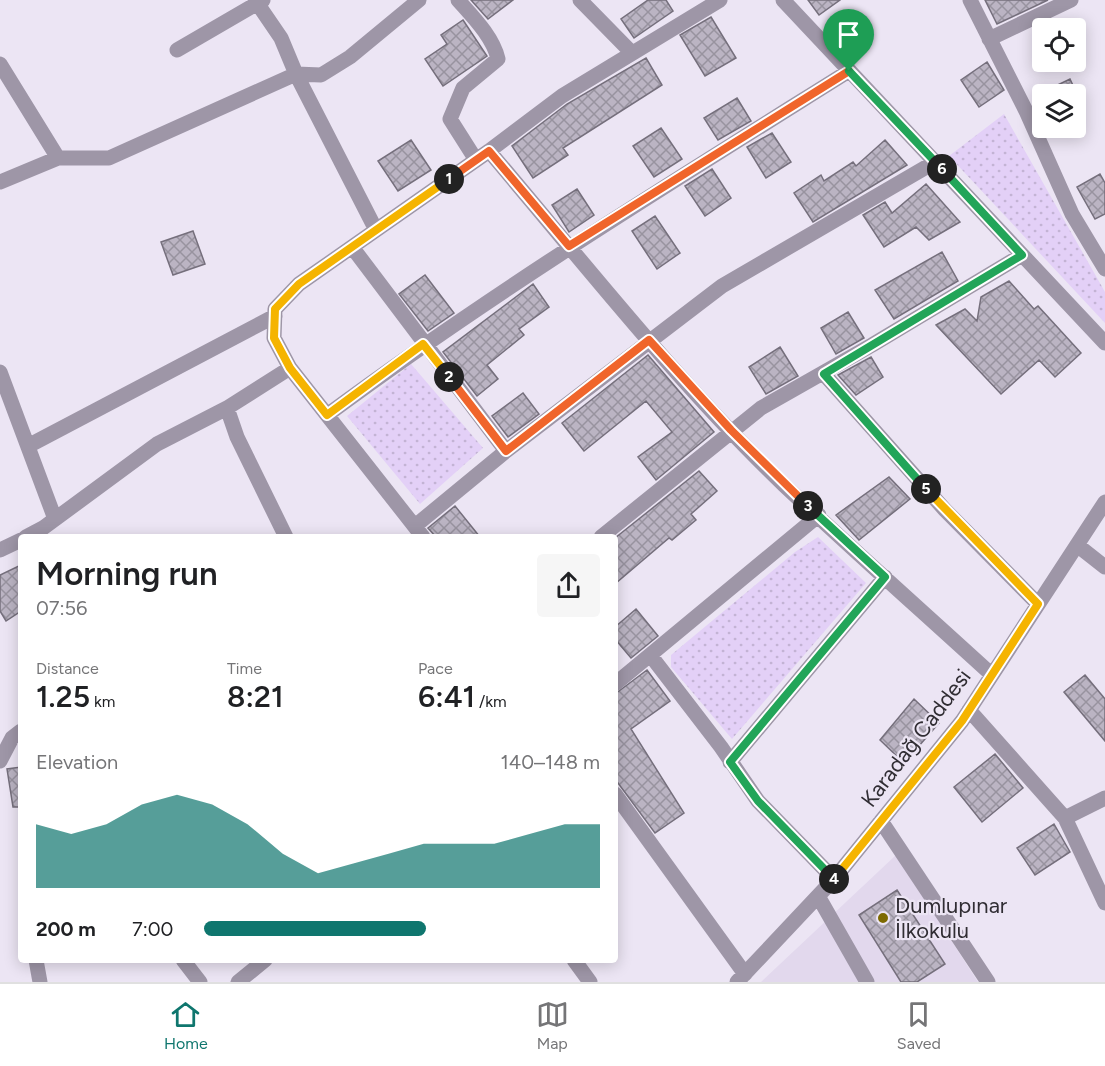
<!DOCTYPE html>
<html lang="en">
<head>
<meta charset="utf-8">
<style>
	body { margin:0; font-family:Figtree,sans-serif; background:#f6f6f6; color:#202124; height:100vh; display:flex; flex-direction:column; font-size:22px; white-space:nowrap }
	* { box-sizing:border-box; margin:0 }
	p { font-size:20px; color:#757577 }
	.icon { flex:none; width:33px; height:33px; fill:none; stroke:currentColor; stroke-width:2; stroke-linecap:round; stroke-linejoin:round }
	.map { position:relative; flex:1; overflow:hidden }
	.panel { position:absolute; left:18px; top:534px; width:600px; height:429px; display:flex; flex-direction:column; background:#fff; border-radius:6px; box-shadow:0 3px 15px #0003 }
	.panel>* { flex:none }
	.controls { position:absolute; left:1032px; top:18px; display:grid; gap:12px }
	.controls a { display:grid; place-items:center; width:54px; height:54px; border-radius:6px; background:#fff; box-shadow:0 3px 15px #0003; font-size:30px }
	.pin { position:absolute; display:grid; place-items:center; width:51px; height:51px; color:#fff; margin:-62px -26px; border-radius:50% 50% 50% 0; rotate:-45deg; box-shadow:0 0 6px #0007 }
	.pin .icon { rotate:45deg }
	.km { position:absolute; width:30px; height:30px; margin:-15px; border-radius:50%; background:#222; color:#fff; font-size:16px; line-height:30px; text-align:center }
	.round { display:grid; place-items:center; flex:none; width:63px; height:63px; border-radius:6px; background:#f6f6f6 }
	.headline { display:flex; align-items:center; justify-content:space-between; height:102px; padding:0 18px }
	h1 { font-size:33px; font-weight:600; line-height:45px }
	.metrics { display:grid; grid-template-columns:repeat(3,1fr); gap:9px; height:102px; padding:6px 18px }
	.metrics div { display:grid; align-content:center }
	.metrics b { font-size:30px; font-weight:600 }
	.metrics small { font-size:16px; font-weight:400 }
	.metrics p { font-size:16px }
	.chart { height:168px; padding:12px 18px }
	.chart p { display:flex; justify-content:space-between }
	.chart svg { width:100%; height:108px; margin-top:6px; fill:#0f766e; opacity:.7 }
	ul { padding:0 18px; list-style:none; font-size:20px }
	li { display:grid; grid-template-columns:96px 72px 1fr; align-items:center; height:45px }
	li i { height:15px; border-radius:8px; background:#0f766e }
	.tabs { display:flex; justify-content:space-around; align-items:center; height:84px; border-top:2px solid #e0e0e0; background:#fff; font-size:16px; color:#757577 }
	.tabs a { display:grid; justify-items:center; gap:3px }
	.tabs .on { color:#0f766e }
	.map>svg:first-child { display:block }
</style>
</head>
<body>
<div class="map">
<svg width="1105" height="982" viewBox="0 0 1105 982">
	<defs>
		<pattern id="park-dots" width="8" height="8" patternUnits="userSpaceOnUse" patternTransform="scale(1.5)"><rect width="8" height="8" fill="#e3d0f7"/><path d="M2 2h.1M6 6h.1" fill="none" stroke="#c3b3d4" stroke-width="1.8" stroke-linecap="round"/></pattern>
		<pattern id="building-cross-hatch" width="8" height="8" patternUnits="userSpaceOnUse" patternTransform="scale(1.5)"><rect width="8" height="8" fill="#bbb4c3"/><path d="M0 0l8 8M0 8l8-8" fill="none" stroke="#98939f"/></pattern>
	</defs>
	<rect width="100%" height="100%" fill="#ece5f4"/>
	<path fill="#e2d8ed" d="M896,855l82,127h-217z"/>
	<path fill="url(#park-dots)" d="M1004,114l101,178v31l-156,-167z
		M411,364l72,84 -63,56 -73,-88z
		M818,537l48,46 -134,156 -61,-72v-12l124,-103z"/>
	<path fill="url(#building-cross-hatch)" stroke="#756f7c" stroke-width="1.5" d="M471,0h42l-25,19z
		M648,0h18l7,11 -39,27 -13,-19z
		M808,0h32l-21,15z
		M985,0h63l-51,24z
		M711,17l25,41 -31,18 -25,-41z
		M463,20l24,36 -44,30 -18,-27 22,-15 -6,-9z
		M646,58l16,27 -99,63 5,7 -35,23 -21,-32 55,-42z
		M987,62l17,28 -25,17 -18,-27z
		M1070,79l7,15h-38z
		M737,98l14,23 -33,19 -14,-22z
		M661,128l21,31 -28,18 -21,-31z
		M772,133l19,29 -25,16 -19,-31z
		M411,140l20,30 -33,21 -20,-30z
		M885,140l22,25 -94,57 -19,-29 27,-18 3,6 29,-19 3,4z
		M712,169l19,29 -26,18 -20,-30z
		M1100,174l5,9v31l-10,5 -18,-32z
		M926,184l34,38 -31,18 -13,-13 -32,20 -21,-32 22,-13 7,11z
		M577,189l17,26 -25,17 -17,-27z
		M655,216l25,37 -23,16 -25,-38z
		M193,231l12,33 -32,11 -12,-33z
		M942,252l16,29 -64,38 -19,-29z
		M425,275l29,38 -26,18 -29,-37z
		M1009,281l25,28 4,-3 43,47 -26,24 -16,-17 -38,34 -65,-69 29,-16 12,12 4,-24z
		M533,284l16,23 -30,22 5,6 -37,30 11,14 -21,17 -34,-44z
		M848,312l16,26 -28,16 -15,-26z
		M780,347l18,29 -32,18 -17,-27z
		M648,355l66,77 -58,48 -18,-23 34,-25 -26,-31 -62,50 -22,-28z
		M871,357l12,20 -27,18 -18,-20z
		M523,393l16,21 -31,23 -16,-21z
		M699,471l18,20 -26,23 5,6 -24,20 -3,-2 -54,46v-46z
		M889,477l21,22 -51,41 -23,-25z
		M455,506l25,31h-44l-8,-9z
		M21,565v46l-15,10 -6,-10v-36z
		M636,609l22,27 -27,22 -16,-19v-12z
		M647,670l23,31 -39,28 53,84 -29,20 -40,-54v-85z
		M1085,675l20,24v42l-41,-49z
		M914,699l25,24 -35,40 -24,-23z
		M995,754l28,34 -41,34 -28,-35z
		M21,767v40h-8l-6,-38z
		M1054,824l16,28 -35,23 -18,-27z
		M897,890l48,74 -28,18h-16l-42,-67z"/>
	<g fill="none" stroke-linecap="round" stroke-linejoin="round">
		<path stroke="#9e96a7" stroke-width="15" d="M255,0l26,38 15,36 80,156
			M458,0c15,17 35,37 40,59l-35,29 -13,31 26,41
			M580,0l51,52
			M783,0l322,343
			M970,0l56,111 46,103 33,55
			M989,39l82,-39
			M177,50l86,-50
			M0,64l58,94
			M489,151c95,112 189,232 295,334 68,64 139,127 208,190
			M0,182l58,-24h51l187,-84 25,1 29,-18 69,-57
			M352,247l154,204
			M0,372l55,147
			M824,374l121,136 93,94
			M227,408l10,29 49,100
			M327,415c168,-124 345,-233 522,-344
			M28,446l247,-130
			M415,526l91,-75 216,-165 213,-124
			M26,537l17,-9 114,-84 70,-36 63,-40
			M423,537l-133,-169 -16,-30 1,-29 24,-25 190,-133 73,-55 158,-96
			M601,537l160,-129 111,-63 150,-90
			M1077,545l28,22
			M0,550l21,-10
			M651,656l70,91 37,54 76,78
			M615,684l204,-169
			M969,710l96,108 40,85
			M0,761l12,-23 9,-7
			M730,762l155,-185
			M615,794l130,180
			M1065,818l40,-20
			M881,821l107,161
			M818,896l49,86
			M36,960l4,22
			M183,960l17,22
			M574,960l16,22
			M238,982l27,-22
			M737,982l97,-103 128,-158 143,-219"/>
	</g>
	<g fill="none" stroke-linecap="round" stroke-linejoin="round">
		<defs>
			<path id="split-1" d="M449,179l40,-28 80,95 280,-175"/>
			<path id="split-2" d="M449,179l-150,105 -24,25 -1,29 16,30 37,47 96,-71 26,33"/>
			<path id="split-3" d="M449,377l57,74 143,-111 82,90 77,76"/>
			<path id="split-4" d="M808,506l77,71 -155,185 28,39 76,78"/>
			<path id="split-5" d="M834,879l128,-158 76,-117 -112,-115"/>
			<path id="split-6" d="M926,489l-102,-115 198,-119 -80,-86"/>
			<path id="split-7" d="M849,71l93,98"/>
		</defs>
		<use href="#split-1" stroke="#fff" stroke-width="12"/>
		<use href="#split-2" stroke="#fff" stroke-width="12"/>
		<use href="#split-3" stroke="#fff" stroke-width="12"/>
		<use href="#split-4" stroke="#fff" stroke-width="12"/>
		<use href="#split-5" stroke="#fff" stroke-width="12"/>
		<use href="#split-6" stroke="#fff" stroke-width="12"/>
		<use href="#split-7" stroke="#fff" stroke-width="12"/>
		<use href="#split-1" stroke="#f0652b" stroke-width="8"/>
		<use href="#split-2" stroke="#f5b400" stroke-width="8"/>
		<use href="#split-3" stroke="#f0652b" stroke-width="8"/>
		<use href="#split-4" stroke="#22a559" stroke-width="8"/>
		<use href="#split-5" stroke="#f5b400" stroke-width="8"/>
		<use href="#split-6" stroke="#22a559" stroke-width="8"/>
		<use href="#split-7" stroke="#22a559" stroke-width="8"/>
	</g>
	<circle fill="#7d6a02" stroke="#ece5f4" stroke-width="2" cx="883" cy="918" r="6"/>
	<g text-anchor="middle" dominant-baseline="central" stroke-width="4.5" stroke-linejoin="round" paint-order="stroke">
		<g font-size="22" fill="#302d33" stroke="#ece5f4">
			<text transform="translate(916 738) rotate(-53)">Karadağ Caddesi</text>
		</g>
		<g font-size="22" fill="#302d33" stroke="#ece5f4" text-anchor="start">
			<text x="895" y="905">Dumlupınar<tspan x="895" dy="25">İlkokulu</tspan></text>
		</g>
	</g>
</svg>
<div class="controls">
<a><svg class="icon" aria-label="locate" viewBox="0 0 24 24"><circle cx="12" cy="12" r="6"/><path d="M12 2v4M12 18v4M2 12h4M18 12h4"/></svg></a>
<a><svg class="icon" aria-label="layers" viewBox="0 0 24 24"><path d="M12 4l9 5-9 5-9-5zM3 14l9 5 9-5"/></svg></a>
</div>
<div class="pin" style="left:849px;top:71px;background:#1e9e55"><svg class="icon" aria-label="arrive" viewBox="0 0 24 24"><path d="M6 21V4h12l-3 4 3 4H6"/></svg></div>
<b class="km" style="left:449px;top:179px">1</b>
<b class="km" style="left:449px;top:377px">2</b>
<b class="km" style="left:808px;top:506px">3</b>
<b class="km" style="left:834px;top:879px">4</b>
<b class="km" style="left:926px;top:489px">5</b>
<b class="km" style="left:942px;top:169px">6</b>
<section class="panel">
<div class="headline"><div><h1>Morning run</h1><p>07:56</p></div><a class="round"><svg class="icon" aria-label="share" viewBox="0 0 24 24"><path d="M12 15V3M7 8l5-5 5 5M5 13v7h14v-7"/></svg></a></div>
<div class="metrics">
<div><p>Distance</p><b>1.25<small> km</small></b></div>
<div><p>Time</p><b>8:21</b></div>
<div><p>Pace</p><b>6:41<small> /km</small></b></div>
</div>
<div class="chart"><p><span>Elevation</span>140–148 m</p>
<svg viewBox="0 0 160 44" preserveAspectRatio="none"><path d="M0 44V18L10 22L20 18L30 10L40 6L50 10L60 18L70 30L80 38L90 34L100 30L110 26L120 26L130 26L140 22L150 18L160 18V44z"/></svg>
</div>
<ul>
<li><b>200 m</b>7:00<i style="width:56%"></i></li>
</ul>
</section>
</div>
<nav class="tabs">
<a class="on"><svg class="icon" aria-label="home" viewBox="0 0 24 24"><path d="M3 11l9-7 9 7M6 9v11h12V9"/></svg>Home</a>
<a><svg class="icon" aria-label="map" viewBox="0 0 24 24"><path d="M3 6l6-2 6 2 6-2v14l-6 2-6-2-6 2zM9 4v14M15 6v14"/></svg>Map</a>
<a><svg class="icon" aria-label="saved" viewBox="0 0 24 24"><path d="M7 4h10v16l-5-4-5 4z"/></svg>Saved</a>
</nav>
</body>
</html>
